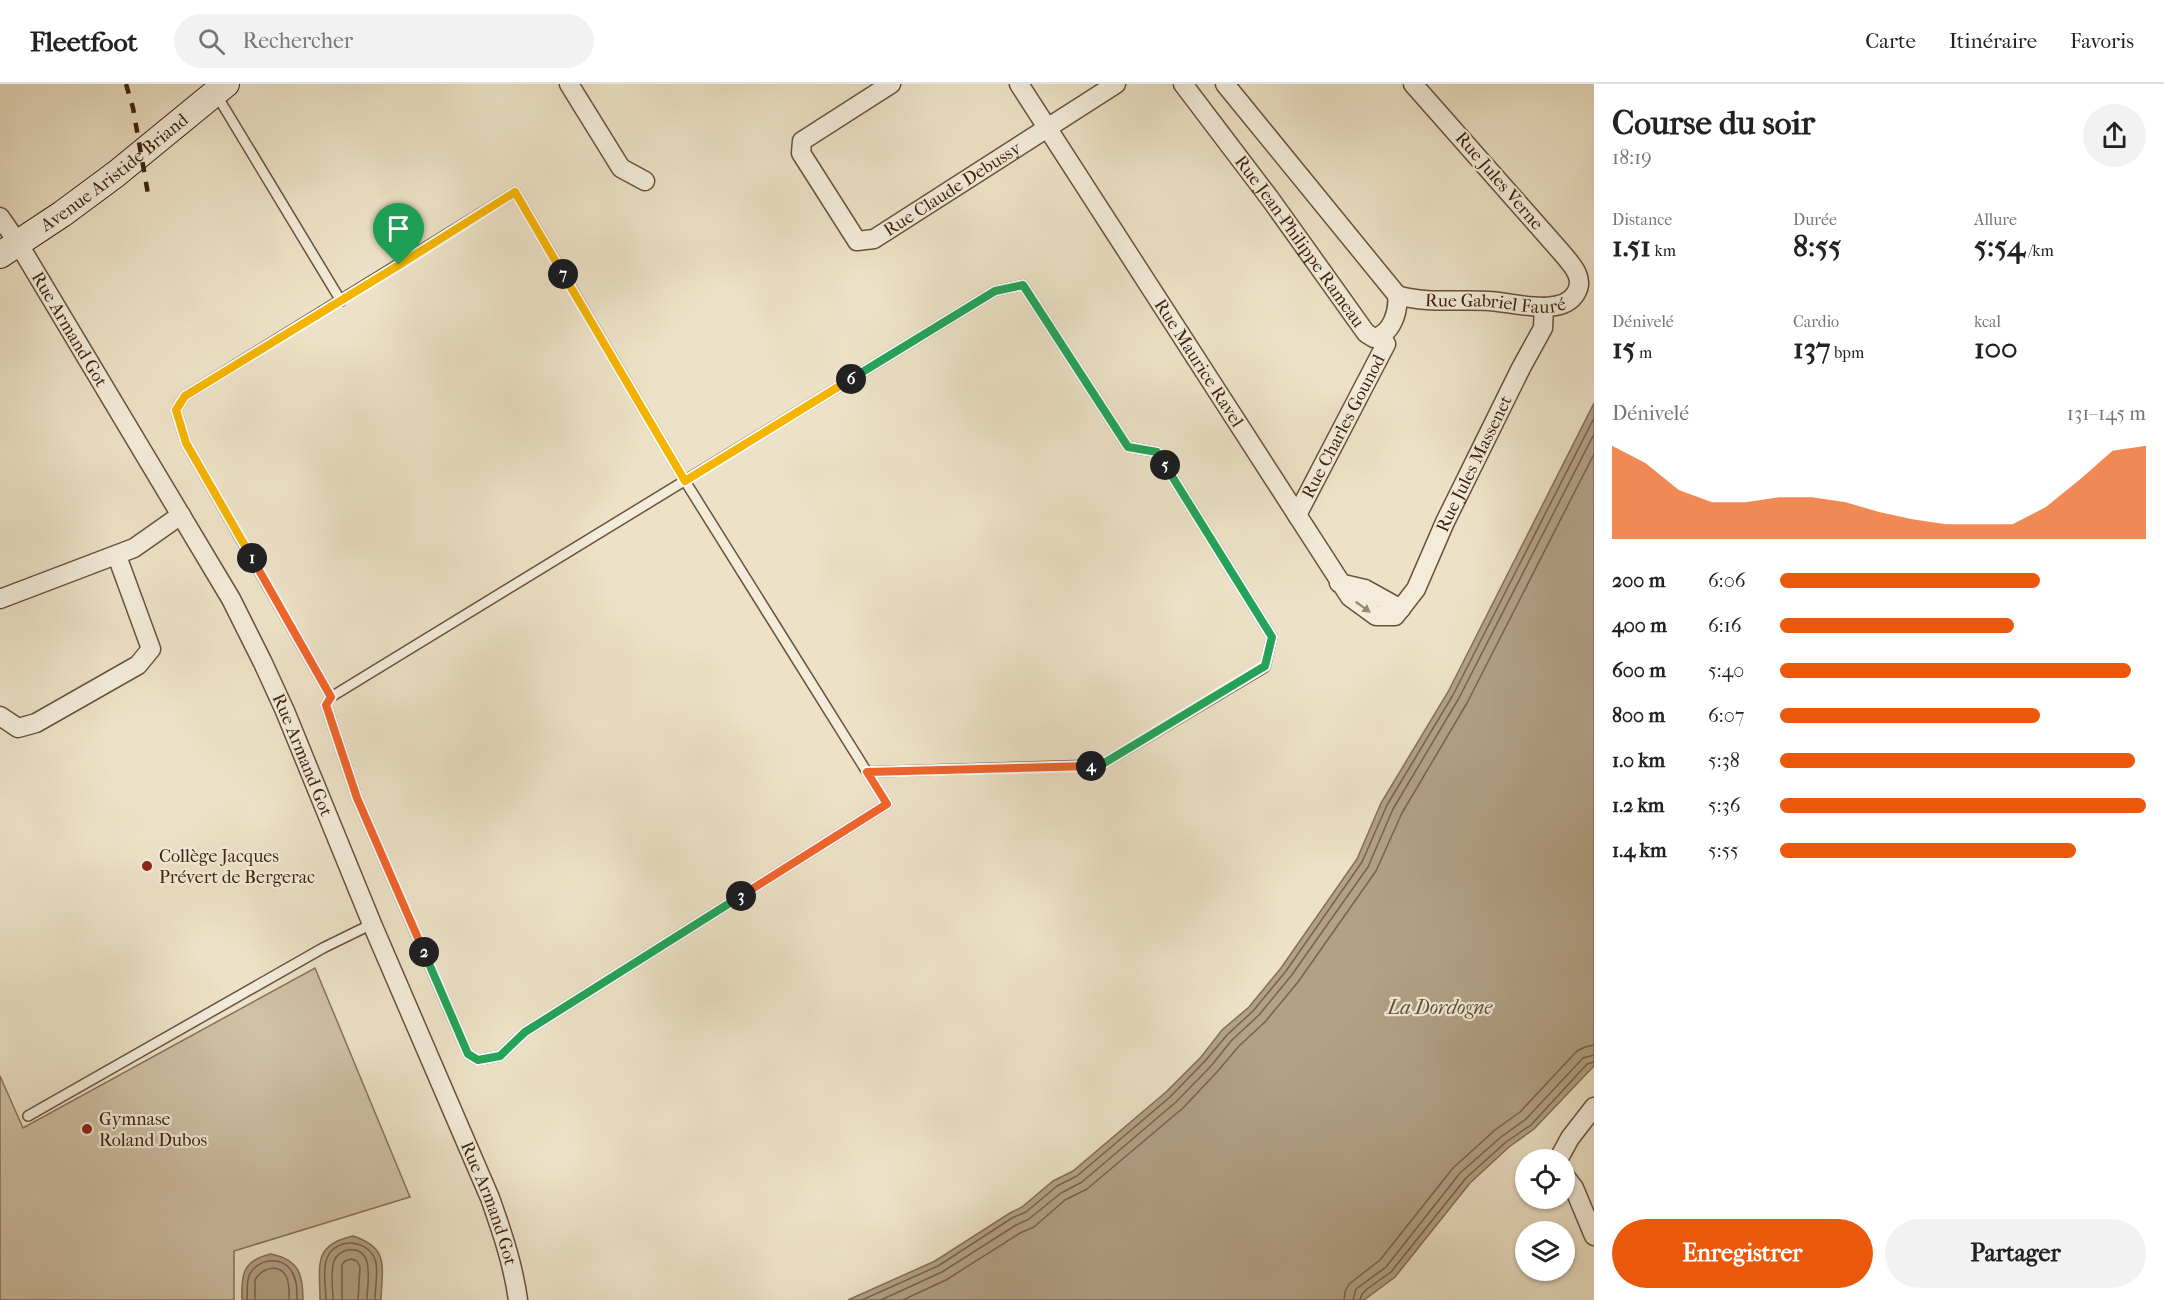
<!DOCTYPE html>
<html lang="fr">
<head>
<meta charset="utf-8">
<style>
	body { margin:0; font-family:"IM FELL French Canon",serif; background:#f2f2f2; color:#222; height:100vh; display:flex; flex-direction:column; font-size:22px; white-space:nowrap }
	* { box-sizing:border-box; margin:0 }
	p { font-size:20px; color:#767676 }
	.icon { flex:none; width:33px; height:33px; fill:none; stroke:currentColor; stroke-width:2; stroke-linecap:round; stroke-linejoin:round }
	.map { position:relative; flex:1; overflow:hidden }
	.details { display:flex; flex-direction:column; background:#fff; width:570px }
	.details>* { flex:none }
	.controls { position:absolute; left:1515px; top:1065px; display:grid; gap:12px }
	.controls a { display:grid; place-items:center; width:60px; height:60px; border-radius:50%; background:#fff; box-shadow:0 2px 4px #0004; font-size:30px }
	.pin { position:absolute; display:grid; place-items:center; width:51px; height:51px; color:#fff; margin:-62px -26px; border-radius:50% 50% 50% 0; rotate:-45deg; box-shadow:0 0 6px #0007 }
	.pin .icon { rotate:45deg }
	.km { position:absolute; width:30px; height:30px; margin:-15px; border-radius:50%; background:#222; color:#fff; font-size:16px; line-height:30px; text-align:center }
	.round { display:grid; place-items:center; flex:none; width:63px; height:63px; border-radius:32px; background:#f2f2f2 }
	.overview { display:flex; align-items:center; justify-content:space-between; height:102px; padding:0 18px }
	h1 { font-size:33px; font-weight:700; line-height:45px }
	.stats { display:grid; grid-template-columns:repeat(3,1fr); gap:9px; height:102px; padding:6px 18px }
	.stats div { display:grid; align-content:center }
	.stats b { font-size:30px; font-weight:700 }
	.stats small { font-size:16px; font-weight:400 }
	.stats p { font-size:16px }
	.chart { height:168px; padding:12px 18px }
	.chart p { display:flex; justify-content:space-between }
	.chart svg { width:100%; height:108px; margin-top:6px; fill:#ea580c; opacity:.7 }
	.action { display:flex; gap:12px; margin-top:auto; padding:12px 18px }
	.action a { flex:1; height:69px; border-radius:36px; background:#ea580c; color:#fff; font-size:24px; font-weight:700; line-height:69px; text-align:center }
	.action a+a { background:#f2f2f2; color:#222 }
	ul { padding:0 18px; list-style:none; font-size:20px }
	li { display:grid; grid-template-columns:96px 72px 1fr; align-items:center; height:45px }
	li i { height:15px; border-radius:8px; background:#ea580c }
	header { display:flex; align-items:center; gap:36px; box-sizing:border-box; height:84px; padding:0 30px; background:#fff; border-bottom:2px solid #e0e0e0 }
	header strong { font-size:28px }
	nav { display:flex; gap:33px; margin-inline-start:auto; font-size:21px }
	.search { width:420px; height:54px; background:#f2f2f2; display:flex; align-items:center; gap:15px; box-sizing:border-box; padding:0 21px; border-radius:33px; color:#767676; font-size:22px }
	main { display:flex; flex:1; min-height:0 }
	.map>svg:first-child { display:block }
</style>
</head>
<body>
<header>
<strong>Fleetfoot</strong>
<div class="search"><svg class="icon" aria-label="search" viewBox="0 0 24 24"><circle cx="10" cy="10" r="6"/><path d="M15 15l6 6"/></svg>Rechercher</div>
<nav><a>Carte</a><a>Itinéraire</a><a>Favoris</a></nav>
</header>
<main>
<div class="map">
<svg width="1594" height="1216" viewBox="0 0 1594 1216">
	<rect width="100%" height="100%" fill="#ede2c7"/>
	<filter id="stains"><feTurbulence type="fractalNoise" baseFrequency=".00333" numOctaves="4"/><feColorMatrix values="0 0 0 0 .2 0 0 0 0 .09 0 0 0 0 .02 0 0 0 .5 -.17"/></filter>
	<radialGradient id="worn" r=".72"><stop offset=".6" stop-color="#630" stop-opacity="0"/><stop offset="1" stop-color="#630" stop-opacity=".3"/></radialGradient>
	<path fill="#d0c1a7" stroke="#88725a" stroke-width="1.5" d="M315,884l95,229 -176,54v49h-234v-224l23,52z"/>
	<path fill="#b2a187" stroke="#846e56" stroke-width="1.5" d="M1594,319v663l-60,63 -25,18 -39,36 -75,94 -31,23h-516l87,-39 75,-48 12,-6 31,-26 20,-10 93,-79 35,-35 21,-27 27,-23 32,-39 76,-109 24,-56 67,-111z
		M353,1152c37,12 29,31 28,64h-61c0,-34 -8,-55 33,-64z
		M271,1170c28,6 32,20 32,46h-61c-1,-26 1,-40 29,-46z"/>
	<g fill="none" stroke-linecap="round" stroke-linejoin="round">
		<path stroke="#79624a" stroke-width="1.5" d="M247,1216c1,-8 -1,-16 2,-24 7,-17 33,-22 43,-4 5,8 5,18 5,28
			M255,1216v-20c6,-11 23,-18 31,-4 4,8 3,16 3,24
			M326,1216c0,-12 -4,-30 1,-42 9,-22 44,-19 49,5 2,11 -1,25 -1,37
			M333,1216c0,-12 -3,-28 1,-39 2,-6 8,-10 14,-11 28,-4 19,34 19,50
			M342,1216v-35l3,-4 6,-2 6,2 3,6 -2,33
			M862,1216l76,-34 74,-48 14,-6 31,-26 20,-10 93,-79 35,-36 22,-26 26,-24 33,-40 76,-109 25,-57 66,-110 141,-277
			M881,1216l61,-28 74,-47 13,-6 32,-26 21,-11 94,-80 35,-36 21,-26 27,-25 32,-39 77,-109 25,-58 66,-111 135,-264
			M903,1216l43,-20 74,-47 14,-6 31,-27 22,-11 96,-81 34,-36 22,-26 26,-24 33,-40 78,-111 26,-58 65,-110 127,-249
			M1344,1216l1,-8 4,-8 31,-24 73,-92 42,-38 25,-18 57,-61 8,-4 9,-2
			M1353,1216l3,-11 30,-22 74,-94 41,-36 25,-18 57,-61 11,-3
			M1360,1216l2,-6 5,-5 24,-17 75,-94 40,-36 25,-17 56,-61 7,-2"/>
		<defs>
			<path id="service" d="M216,10l125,207
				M515,108l170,289 202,323 -362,228 -25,24 -22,4 -10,-6 -111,-256 -31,-93 5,-8 -145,-254 -10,-33 9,-14z
				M331,613l664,-406 28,-6 105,162 29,5 115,185 -7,30 -164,98 -234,7
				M28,1032l295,-168 49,-24"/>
			<g id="minor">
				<path d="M569,0l52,84 24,13"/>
				<path id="s1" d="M891,0l-89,57 -1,12 56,88 17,-2 242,-155"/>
				<path id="s2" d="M1019,0l331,513 26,19h19l21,-27 29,-67 76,-154 22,-40 1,-21"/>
				<path id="s3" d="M1183,0l88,116 95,133 8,5c18,-4 25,-27 23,-43l-172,-211"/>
				<path id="s4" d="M0,133l18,26 213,356 32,64 22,48 87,213 118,274c12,34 23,66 28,102"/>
				<path id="s5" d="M1397,211c30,9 61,4 92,6 23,1 73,17 87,-8 9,-15 -4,-28 -14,-40l-149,-169"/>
				<path id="s6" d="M1297,431l89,-171 -5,-8"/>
				<path d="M1339,499l26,6 36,20"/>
				<path d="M0,515l134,-51 47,-33"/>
				<path d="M0,632l18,12 18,-5 102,-58 13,-16 -34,-93"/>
				<path d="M1558,1076l12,-22 24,-31"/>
				<path d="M1564,1091l10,13 20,48"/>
			</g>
			<g id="secondary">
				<path id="s7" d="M0,171l62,-41 54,-40 110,-90"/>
			</g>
		</defs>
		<use href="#service" stroke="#6b523b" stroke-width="12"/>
		<use href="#minor" stroke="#6b523b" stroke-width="21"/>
		<use href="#secondary" stroke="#40220c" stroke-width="28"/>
		<use href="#service" stroke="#f3ecdb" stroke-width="9"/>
		<use href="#minor" stroke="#f3ecdb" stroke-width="18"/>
		<use href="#secondary" stroke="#f3ecdb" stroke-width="26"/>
		<path stroke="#40220c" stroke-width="4.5" stroke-dasharray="10 10" stroke-linecap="butt" d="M126,0l7,24 15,86"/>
	</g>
	<defs><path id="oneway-solid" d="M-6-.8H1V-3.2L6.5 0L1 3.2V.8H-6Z" transform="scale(1.5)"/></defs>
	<use fill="#9a8774" href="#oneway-solid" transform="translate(1363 523) rotate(36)"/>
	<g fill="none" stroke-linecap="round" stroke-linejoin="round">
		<defs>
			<path id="split-1" d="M252,474l-66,-115 -10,-33 9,-14 214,-131"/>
			<path id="split-2" d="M252,474l79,139 -5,8 31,93 67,154"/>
			<path id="split-3" d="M424,868l44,102 10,6 22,-4 25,-24 216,-136"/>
			<path id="split-4" d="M741,812l146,-92 -20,-32 224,-6"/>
			<path id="split-5" d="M1091,682l10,-1 164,-99 7,-29 -107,-172"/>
			<path id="split-6" d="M851,295l144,-88 28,-6 105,162 29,5 8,13"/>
			<path id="split-7" d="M563,190l122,207 166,-102"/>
			<path id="split-8" d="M399,181l116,-73 48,82"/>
		</defs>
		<use href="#split-1" stroke="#fff" stroke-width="12"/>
		<use href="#split-2" stroke="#fff" stroke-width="12"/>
		<use href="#split-3" stroke="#fff" stroke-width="12"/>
		<use href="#split-4" stroke="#fff" stroke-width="12"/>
		<use href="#split-5" stroke="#fff" stroke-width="12"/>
		<use href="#split-6" stroke="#fff" stroke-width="12"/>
		<use href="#split-7" stroke="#fff" stroke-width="12"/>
		<use href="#split-8" stroke="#fff" stroke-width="12"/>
		<use href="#split-1" stroke="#f5b400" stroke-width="8"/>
		<use href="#split-2" stroke="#f0652b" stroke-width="8"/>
		<use href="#split-3" stroke="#22a559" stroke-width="8"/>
		<use href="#split-4" stroke="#f0652b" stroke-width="8"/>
		<use href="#split-5" stroke="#22a559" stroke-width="8"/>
		<use href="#split-6" stroke="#22a559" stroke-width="8"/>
		<use href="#split-7" stroke="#f5b400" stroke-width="8"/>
		<use href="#split-8" stroke="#f5b400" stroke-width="8"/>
	</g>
	<g fill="#8f2418" stroke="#f3ecdb" stroke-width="2">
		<circle cx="147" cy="782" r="6"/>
		<circle cx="87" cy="1045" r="6"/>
	</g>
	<g text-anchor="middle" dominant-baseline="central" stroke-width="4.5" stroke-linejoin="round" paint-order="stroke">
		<g font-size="18" fill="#40220c" stroke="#f3ecdb">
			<text stroke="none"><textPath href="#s7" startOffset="141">Avenue Aristide Briand</textPath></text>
			<text transform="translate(1499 97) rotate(49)">Rue Jules Verne</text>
			<text stroke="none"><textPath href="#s1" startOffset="332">Rue Claude Debussy</textPath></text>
			<text stroke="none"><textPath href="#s3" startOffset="196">Rue Jean-Philippe Rameau</textPath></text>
			<text stroke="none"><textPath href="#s5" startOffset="99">Rue Gabriel Fauré</textPath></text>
			<text stroke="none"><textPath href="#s4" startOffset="132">Rue Armand Got</textPath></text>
			<text stroke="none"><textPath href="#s2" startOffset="332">Rue Maurice Ravel</textPath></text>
			<text stroke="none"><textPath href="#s6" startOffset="100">Rue Charles Gounod</textPath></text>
			<text stroke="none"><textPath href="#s2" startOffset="834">Rue Jules Massenet</textPath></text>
			<text stroke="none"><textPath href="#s4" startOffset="618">Rue Armand Got</textPath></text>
			<text stroke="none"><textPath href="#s4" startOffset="1104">Rue Armand Got</textPath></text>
		</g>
		<g font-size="18" fill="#40220c" stroke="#f3ecdb" text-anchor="start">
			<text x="159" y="772">Collège Jacques<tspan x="159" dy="21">Prévert de Bergerac</tspan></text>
			<text x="99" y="1035">Gymnase<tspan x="99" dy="21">Roland Dubos</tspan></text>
		</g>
		<g font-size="20" font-style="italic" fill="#684e37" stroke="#f3ecdb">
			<text x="1440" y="923">La Dordogne</text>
		</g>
	</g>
	<rect width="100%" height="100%" filter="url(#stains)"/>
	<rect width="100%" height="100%" fill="url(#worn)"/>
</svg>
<div class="controls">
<a><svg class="icon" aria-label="locate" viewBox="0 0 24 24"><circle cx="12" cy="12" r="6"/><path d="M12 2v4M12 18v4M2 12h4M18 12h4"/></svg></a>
<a><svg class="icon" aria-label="layers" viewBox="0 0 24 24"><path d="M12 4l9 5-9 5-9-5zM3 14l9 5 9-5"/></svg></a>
</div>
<div class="pin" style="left:399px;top:181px;background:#1e9e55"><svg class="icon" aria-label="arrive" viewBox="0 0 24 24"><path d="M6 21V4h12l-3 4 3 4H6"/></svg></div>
<b class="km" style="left:252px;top:474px">1</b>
<b class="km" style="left:424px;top:868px">2</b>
<b class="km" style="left:741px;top:812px">3</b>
<b class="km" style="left:1091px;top:682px">4</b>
<b class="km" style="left:1165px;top:381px">5</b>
<b class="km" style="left:851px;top:295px">6</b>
<b class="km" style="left:563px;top:190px">7</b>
</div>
<section class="details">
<div class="overview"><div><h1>Course du soir</h1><p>18:19</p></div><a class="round"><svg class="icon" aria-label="share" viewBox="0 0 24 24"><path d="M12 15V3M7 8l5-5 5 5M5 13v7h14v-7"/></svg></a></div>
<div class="stats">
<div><p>Distance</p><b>1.51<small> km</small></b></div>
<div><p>Durée</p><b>8:55</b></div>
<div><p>Allure</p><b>5:54<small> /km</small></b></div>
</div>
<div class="stats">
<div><p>Dénivelé</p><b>15<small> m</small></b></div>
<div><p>Cardio</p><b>137<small> bpm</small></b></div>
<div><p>kcal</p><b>100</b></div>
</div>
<div class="chart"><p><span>Dénivelé</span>131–145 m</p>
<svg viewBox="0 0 160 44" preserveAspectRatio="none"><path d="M0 44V6L10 13L20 24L30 29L40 29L50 27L60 27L70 29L80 33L90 36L100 38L110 38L120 38L130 31L140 20L150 8L160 6V44z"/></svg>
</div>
<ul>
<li><b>200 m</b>6:06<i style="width:71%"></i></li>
<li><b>400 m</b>6:16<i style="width:64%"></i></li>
<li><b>600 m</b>5:40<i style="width:96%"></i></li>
<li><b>800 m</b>6:07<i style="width:71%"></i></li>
<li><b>1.0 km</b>5:38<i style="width:97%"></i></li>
<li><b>1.2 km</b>5:36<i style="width:100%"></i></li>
<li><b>1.4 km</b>5:55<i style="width:81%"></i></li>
</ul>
<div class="action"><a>Enregistrer</a><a>Partager</a></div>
</section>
</main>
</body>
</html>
